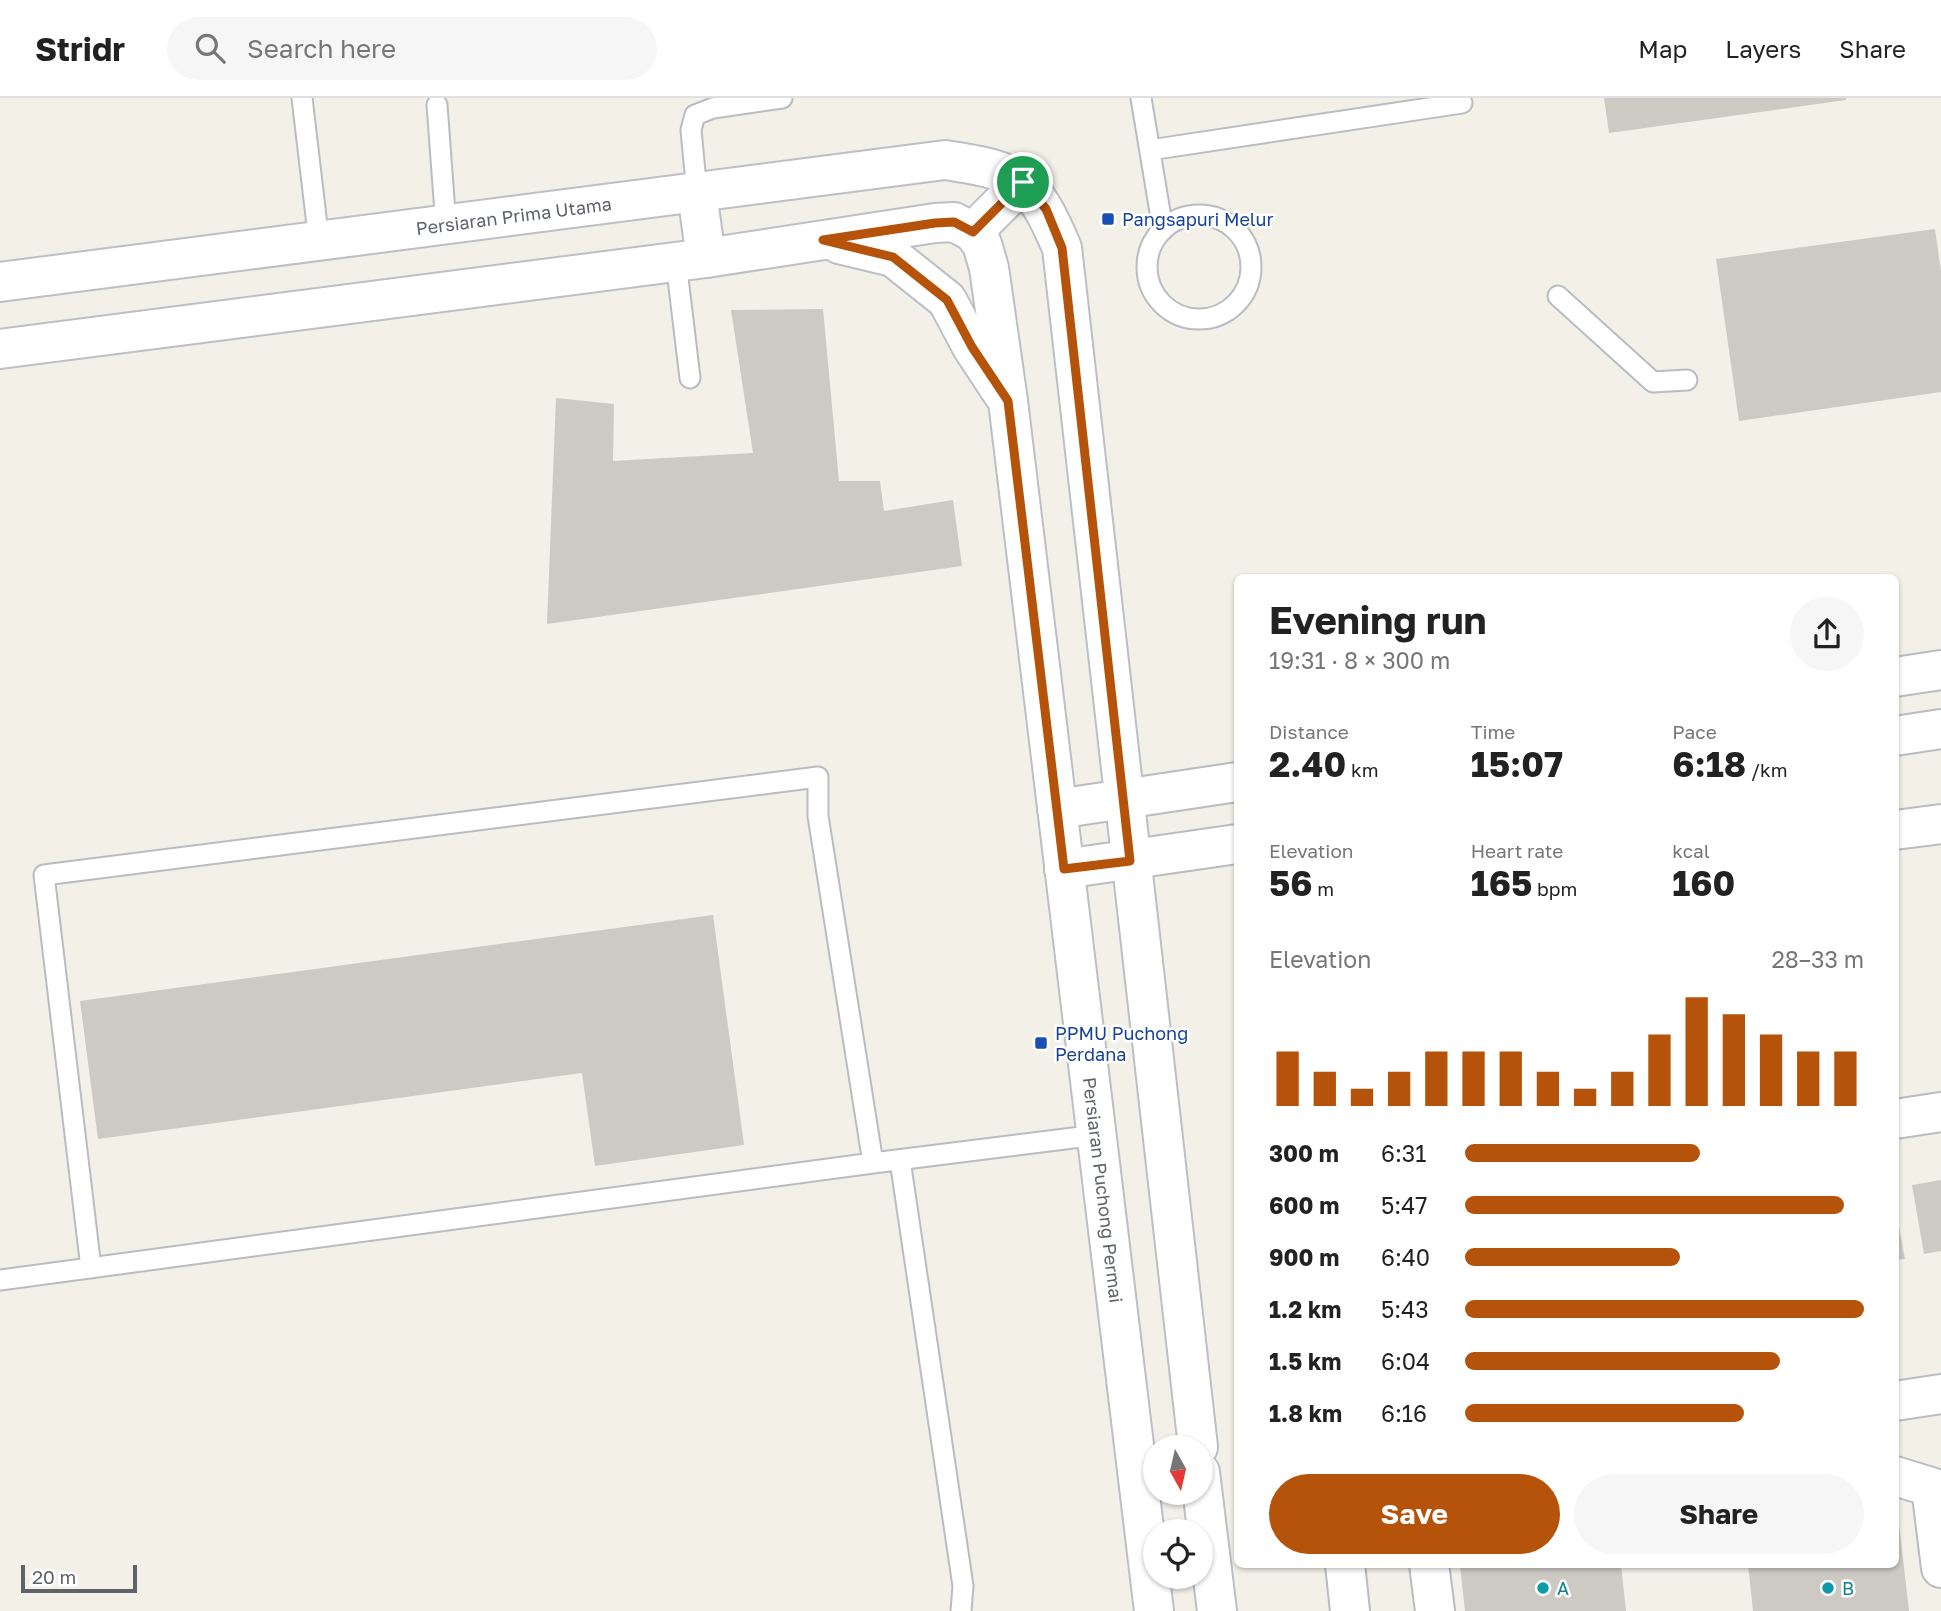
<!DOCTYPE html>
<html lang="en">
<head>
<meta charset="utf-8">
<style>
	body { margin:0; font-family:"Golos Text",sans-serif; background:#f6f6f6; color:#222; height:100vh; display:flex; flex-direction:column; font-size:26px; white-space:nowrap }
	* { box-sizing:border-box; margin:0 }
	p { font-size:23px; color:#767676 }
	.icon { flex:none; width:38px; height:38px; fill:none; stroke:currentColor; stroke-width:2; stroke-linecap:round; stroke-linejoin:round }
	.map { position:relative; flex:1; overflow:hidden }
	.sheet { position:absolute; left:1234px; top:476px; width:665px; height:994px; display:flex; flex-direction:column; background:#fff; border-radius:10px; box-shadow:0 2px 5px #0004 }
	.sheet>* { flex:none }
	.needle { width:46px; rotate:172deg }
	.fabs { position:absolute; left:1143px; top:1337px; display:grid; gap:14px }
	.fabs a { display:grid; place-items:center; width:70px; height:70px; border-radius:50%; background:#fff; box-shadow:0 2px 5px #0004; font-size:35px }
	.scale { position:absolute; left:21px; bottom:18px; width:116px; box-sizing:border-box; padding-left:7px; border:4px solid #5e6269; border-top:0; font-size:19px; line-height:24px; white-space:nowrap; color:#5e6269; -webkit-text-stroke:5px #fff; paint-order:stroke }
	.pin { position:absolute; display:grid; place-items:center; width:60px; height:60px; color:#fff; margin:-30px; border:4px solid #fff; border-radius:50%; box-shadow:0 2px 7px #0007 }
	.round { display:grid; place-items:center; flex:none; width:74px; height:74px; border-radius:37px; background:#f6f6f6 }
	.headline { display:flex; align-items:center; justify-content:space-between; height:119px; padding:0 35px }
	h1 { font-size:38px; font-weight:700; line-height:52px }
	.figures { display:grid; grid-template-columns:repeat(3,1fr); gap:10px; height:119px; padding:7px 35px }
	.figures div { display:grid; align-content:center }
	.figures b { font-size:35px; font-weight:700 }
	.figures small { font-size:19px; font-weight:400 }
	.figures p { font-size:19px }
	.chart { height:196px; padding:14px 35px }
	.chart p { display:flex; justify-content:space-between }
	.chart svg { width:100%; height:126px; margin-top:7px; stroke:#b45309; stroke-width:6 }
	.primary-button { display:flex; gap:14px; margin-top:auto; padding:14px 35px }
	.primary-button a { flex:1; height:80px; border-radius:42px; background:#b45309; color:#fff; font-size:28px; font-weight:700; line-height:80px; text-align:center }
	.primary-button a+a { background:#f6f6f6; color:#222 }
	ul { padding:0 35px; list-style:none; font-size:23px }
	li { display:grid; grid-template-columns:112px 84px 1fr; align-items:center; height:52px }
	li i { height:18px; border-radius:9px; background:#b45309 }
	header { display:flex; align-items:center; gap:42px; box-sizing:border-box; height:98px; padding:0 35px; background:#fff; border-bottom:2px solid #e0e0e0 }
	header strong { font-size:33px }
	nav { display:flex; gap:38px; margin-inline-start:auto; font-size:24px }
	.search { width:490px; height:63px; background:#f6f6f6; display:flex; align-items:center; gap:18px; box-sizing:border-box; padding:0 24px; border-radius:38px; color:#767676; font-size:26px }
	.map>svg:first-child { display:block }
</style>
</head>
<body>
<header>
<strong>Stridr</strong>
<div class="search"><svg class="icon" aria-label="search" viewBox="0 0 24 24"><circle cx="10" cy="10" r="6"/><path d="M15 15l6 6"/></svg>Search here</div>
<nav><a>Map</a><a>Layers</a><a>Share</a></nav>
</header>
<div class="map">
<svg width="1941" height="1513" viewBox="0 0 1941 1513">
	<rect width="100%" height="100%" fill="#f2f0e7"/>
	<path fill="#cdcac4" d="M1604,0h242v2l-237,33z
		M1935,131l6,42v121l-202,29 -23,-162z
		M823,211l16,172h41l4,30 69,-11 9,66 -415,58 9,-226 58,6 -1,57 140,-8 -22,-143z
		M713,817l31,230 -149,21 -13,-93 -484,66 -18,-138z
		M1941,1082v71l-17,3 -12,-69z
		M1895,1107l10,54 -10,1z
		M1899,1426l10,87h-156l-5,-47h147v-39z
		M1471,1466h150l5,47h-161l-5,-45z"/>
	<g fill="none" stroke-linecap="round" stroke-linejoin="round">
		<defs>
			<path id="lane" d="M302,0l17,144
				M1141,0l22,132
				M437,7l9,121
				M1150,52l312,-47
				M697,95l-6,-63 4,-15 18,-7 69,-10
				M1147 169a52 52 0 1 1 104 0a52 52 0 1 1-104 0Z
				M676,164l14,116
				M1558,198l95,86 34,-2
				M900,1062l63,426 -2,25
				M91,1170l-47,-393 774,-98v39l55,347 224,-28
				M0,1182l873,-117"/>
			<path id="street" d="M1895,579l46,-7
				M1895,638l46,-7
				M1057,711l180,-27
				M1895,732l46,-6
				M1064,771l173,-25
				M1895,1021l46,-7
				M1895,1303l46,-7
				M1895,1378l36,11 10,81
				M1345,1466l5,47
				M1429,1466l6,47"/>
			<g id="secondary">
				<path d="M697,95l9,65"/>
				<path d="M973,134l50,-50"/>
				<path d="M839,146l54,13 54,43 25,47 31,47"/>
				<path id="s1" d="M0,184l945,-122c75,11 87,18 117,88l136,1199"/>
				<path id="s2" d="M0,251l706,-91 229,-35 19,-1 19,10 9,12 7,24 19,133 146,1210"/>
				<path d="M1200,1374l17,139"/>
			</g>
		</defs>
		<use href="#lane" stroke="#b9bcc1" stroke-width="23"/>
		<use href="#street" stroke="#b9bcc1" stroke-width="42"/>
		<use href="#secondary" stroke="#bcbfc6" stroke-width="42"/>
		<use href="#lane" stroke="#fff" stroke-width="19"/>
		<use href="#street" stroke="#fff" stroke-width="38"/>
		<use href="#secondary" stroke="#fff" stroke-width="38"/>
	</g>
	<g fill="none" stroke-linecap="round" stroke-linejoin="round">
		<defs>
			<path id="route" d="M1023,84l23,27 16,39 68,613 -66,8 -56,-468 -36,-54 -25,-47 -54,-43 -70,-17 112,-17 19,-1 19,10z"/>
		</defs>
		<use href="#route" stroke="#fff" stroke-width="14"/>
		<use href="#route" stroke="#b45309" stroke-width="9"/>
	</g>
	<g fill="#1a4fb4" stroke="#fff" stroke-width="2.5">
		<rect x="1101" y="114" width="14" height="14" rx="3.5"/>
		<rect x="1034" y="938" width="14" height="14" rx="3.5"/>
	</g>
	<g fill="#0f9aa8" stroke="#fff" stroke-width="2.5">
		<circle cx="1543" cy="1490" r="7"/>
		<circle cx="1828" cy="1490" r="7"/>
	</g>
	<g text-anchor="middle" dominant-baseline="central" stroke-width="5" stroke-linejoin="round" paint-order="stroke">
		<g font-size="18" fill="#5e6269" stroke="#fff">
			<text stroke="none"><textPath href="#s1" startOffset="518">Persiaran Prima Utama</textPath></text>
			<text stroke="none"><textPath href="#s2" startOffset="1953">Persiaran Puchong Permai</textPath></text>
		</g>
		<g font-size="18" fill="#164399" stroke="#fff" text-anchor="start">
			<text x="1122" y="121">Pangsapuri Melur</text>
			<text x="1055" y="935">PPMU Puchong<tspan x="1055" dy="21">Perdana</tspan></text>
		</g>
		<g font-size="18" fill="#0d838f" stroke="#fff" text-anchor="start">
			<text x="1557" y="1490">A</text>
			<text x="1842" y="1490">B</text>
		</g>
	</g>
</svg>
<div class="fabs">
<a><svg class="needle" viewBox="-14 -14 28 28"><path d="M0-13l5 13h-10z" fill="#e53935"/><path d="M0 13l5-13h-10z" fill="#767676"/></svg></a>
<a><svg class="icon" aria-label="locate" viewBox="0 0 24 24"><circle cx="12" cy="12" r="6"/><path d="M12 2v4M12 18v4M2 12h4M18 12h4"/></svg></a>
</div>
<div class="scale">20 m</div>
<div class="pin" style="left:1023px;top:84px;background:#1e9e55"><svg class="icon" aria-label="arrive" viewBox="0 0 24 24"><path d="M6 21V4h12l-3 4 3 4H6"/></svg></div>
<section class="sheet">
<div class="headline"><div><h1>Evening run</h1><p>19:31 · 8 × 300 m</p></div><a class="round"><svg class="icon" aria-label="share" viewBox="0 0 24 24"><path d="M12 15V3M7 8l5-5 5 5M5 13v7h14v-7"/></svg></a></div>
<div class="figures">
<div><p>Distance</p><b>2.40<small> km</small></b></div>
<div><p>Time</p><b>15:07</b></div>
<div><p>Pace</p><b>6:18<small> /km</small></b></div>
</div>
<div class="figures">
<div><p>Elevation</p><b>56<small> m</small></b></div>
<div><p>Heart rate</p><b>165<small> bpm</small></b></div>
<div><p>kcal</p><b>160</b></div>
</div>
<div class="chart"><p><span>Elevation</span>28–33 m</p>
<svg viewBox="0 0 160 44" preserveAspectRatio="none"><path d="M5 44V25M15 44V32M25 44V38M35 44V32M45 44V25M55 44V25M65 44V25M75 44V32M85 44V38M95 44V32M105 44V19M115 44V6M125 44V12M135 44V19M145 44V25M155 44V25"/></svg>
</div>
<ul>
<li><b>300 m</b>6:31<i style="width:59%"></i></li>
<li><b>600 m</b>5:47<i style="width:95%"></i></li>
<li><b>900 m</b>6:40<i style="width:54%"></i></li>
<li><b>1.2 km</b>5:43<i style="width:100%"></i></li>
<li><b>1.5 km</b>6:04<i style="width:79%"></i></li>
<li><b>1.8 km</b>6:16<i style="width:70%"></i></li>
</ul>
<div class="primary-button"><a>Save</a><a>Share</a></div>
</section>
</div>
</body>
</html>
